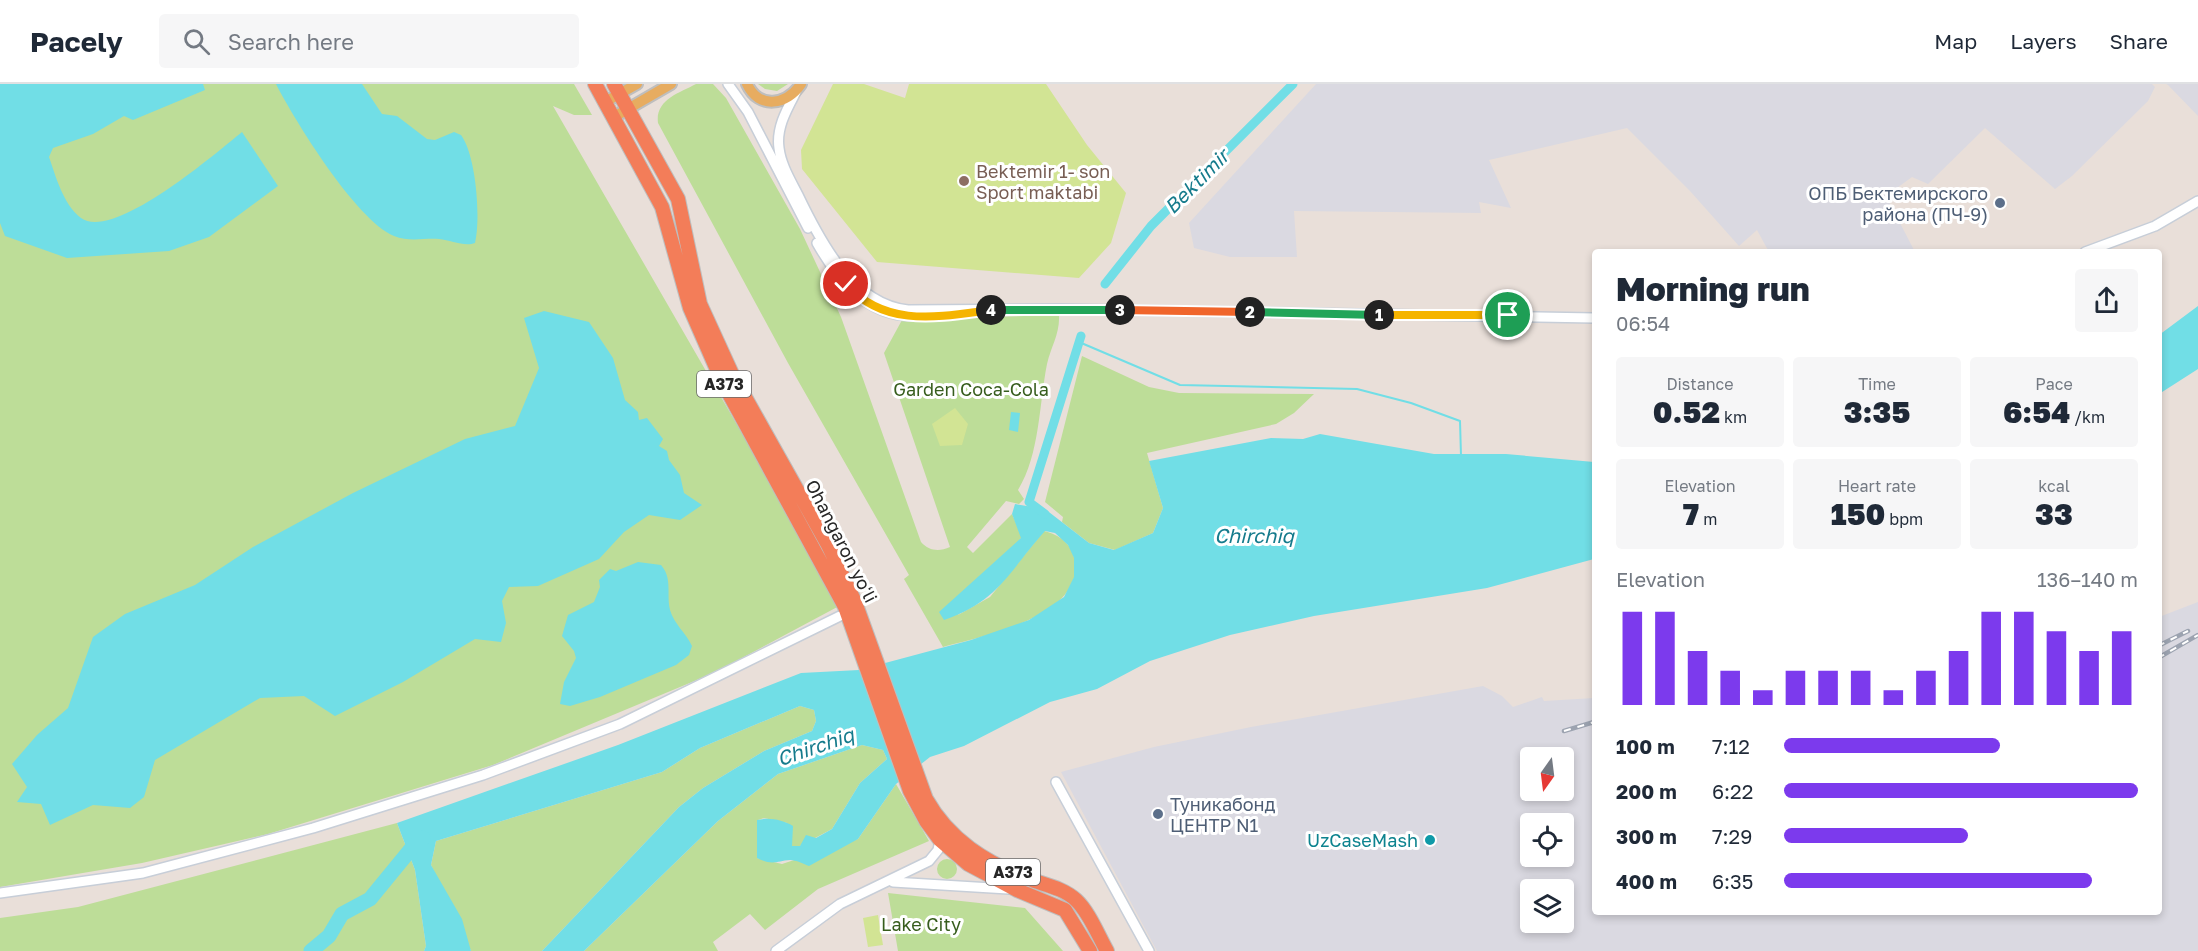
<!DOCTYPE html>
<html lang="en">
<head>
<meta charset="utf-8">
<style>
	body { margin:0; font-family:"Golos Text",sans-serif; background:#f6f6f7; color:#1f2937; height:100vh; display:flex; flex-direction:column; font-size:22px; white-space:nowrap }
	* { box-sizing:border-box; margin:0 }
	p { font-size:20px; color:#747a83 }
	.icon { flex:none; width:33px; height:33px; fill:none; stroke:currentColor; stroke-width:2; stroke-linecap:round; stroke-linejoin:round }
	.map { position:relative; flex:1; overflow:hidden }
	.details { position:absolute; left:1592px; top:165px; width:570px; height:666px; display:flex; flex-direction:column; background:#fff; border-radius:6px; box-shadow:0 3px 9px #0003 }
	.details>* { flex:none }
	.needle { width:39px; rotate:194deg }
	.buttons { position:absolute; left:1520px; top:663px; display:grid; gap:12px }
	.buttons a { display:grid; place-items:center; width:54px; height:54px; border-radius:6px; background:#fff; box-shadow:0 3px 9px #0003; font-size:30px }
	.pin { position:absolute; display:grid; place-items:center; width:51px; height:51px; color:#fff; margin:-26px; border:3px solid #fff; border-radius:50%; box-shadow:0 2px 6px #0007 }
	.km { position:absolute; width:30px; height:30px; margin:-15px; border-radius:50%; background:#222; color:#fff; font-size:16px; line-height:30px; text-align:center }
	.round { display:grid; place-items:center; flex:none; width:63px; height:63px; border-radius:6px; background:#f6f6f7 }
	.summary { display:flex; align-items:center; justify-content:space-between; height:102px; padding:0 24px }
	h1 { font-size:33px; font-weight:800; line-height:45px }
	.metrics { display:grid; grid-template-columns:repeat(3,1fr); gap:9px; height:102px; padding:6px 24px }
	.metrics div { display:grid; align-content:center; border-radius:6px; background:#f6f6f7; text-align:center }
	.metrics b { font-size:30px; font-weight:800 }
	.metrics small { font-size:16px; font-weight:400 }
	.metrics p { font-size:16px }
	.chart { height:168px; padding:12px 24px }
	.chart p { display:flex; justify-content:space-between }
	.chart svg { width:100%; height:108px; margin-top:6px; stroke:#7c3aed; stroke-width:6 }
	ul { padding:0 24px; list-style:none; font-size:20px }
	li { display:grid; grid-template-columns:96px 72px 1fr; align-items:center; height:45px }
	li i { height:15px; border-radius:8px; background:#7c3aed }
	header { display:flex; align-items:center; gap:36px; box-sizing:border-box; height:84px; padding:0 30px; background:#fff; border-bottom:2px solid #e0e1e3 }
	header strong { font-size:28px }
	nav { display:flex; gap:33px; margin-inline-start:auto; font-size:21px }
	.search { width:420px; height:54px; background:#f6f6f7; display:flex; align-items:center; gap:15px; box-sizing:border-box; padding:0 21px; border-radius:6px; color:#747a83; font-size:22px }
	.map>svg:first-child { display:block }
</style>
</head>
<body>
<header>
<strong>Pacely</strong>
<div class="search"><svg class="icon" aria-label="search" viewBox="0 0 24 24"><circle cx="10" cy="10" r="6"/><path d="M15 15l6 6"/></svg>Search here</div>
<nav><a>Map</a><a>Layers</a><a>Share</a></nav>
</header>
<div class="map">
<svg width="2198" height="867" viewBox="0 0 2198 867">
	<rect width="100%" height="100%" fill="#e9dfd9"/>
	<path fill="#dad9e1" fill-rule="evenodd" d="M1316,0h836l3,3 -7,14 -76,75 -17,13 -70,-61 -57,56 -16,-7 -26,19 29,56h-146l-12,-22 -18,16 -49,-55 -63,-63 -138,32 22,48 -32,-6 2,11 -187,-2 3,46h-67l-36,-9 -5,-25z
		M2166,0h32v32l-30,-31z
		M2198,518v349h-1041l-96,-179 93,-25 97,-20 232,-41 19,10 11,11 29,-10 2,4 50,-3v214h564l1,-295zM1530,674h33v32h-33zM1530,740h33v32h-33zM1530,806h33v32h-33z"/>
	<path fill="#bddd98" d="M0,0h574l18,31h-18l-21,-9 288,499 -125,67 -223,93 -225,69 -126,29 -142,24z
		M696,0h17l13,14 74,131 41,88 80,225c8,9 18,10 29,5l-66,-194 18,-33 157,-5c1,19 -8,31 -12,49 -8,40 -7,90 -29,126l6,9 -5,5 -13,-3 -39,46 6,6 39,-39 10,23 -64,78 32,-18 54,-66c16,4 28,13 31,30 9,55 -94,76 -132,86l-39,-68 5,-4 -121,-212 -130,-240c-3,-23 21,-30 38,-39z
		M758,0h30l-11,7 -12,-2z
		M1082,272l67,31 30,6 135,1 -20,19 -18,11 -129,29 16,55 -10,25 -38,17 -26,-7 -27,-21 1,-5 -18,-15z
		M800,622l14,4 2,11 -4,10 -48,20 -61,37 -24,19 -137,144h-71l-40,-86 5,-24 226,-69 38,-24z
		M862,661l21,5 4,9 -27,24 -28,46 -32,17h-8l-5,-23 -23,-5 -6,2 -1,38 25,6 76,-25 38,-55 33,57 -111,48 -53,41 -15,-16 -37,28 5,9h-134l134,-130 60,-47z
		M397,739l18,47 11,76 -2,5h-424v-33l78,-11z
		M937 785a10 10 0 1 1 20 0a10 10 0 1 1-20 0Z
		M888,809l137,15 38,43h-165z"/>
	<path fill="#d2e494" d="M833,0h31l41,14 4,-14h137l41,61 39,48 -15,50 -32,35 -202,-16 -75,-93 -1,-19z
		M955,324l13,16 -6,21 -22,1 -8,-22z
		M878,831l5,30 -15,2 -5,-29z"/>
	<path fill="#71dee6" d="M0,0h203l2,6 -72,30 -9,-4 -31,18 -40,14 -4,9c7,20 14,47 32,61 32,24 135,-65 161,-86l36,54 -69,51 -40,14 -102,7 -62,-22 -5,-13z
		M276,0h86l20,30 15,2 30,23 8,1 19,-8 7,3c15,20 20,83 14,108 -11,4 -24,-3 -36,-4 -16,-1 -30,3 -45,-3 -38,-16 -99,-115 -118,-152z
		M2198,222v63l-39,25v-59z
		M544,227l45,11 24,36 12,42 13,12 1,8 8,-2 16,21 -4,7 8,5 2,9 11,15 4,18 18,12 -22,15 -31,-5 -25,17 -25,27 -61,27 -29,1 -7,14 4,22 -5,19 -26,-3 -72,43 -68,34 -31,-20 -44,2 -105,62 -11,37 -14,11 -37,-3 -43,20 -9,-21 -24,-2 10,-15 -15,-23 25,-29 31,-27 25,-71 32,-23 70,-29 58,-38 100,-54 112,-54 50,-13 24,-58 -15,-50z
		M1011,328l9,1 -2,19 -9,-2z
		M1320,350l114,20h72l88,8v97l-107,29 -173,28 -84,19 -80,26 -53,28 -47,13 -86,44 -34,11 -34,27 -38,55 -49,27c-5,-2 -13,-6 -19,-6 -13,1 -18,6 -33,-2v-38c12,-3 26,0 36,6l-1,20h8l6,-11 10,3 16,-9 28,-46 27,-24 -4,-9 -21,-5 -84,29 -60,47 -134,130h-42l137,-144 24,-19 61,-37 48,-20 4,-10 -2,-11 -14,-4 -100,42 -38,24 -226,69 -5,24 31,54 9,32h-47l2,-5 -11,-76 -18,-47 221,-78 183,-72 58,-3 112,-30 58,-20 35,-23 10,-20v-19l-6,-13 -13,-12 -10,-2c-36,40 -46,70 -101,89l-5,-8 82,-74 -9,-24 3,-10 30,5 44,34 25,7 39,-17 10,-25 -14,-47 122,-23 32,1z
		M638,478l23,3c12,14 5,29 9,45 4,14 16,23 22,36l-3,9 -13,10 -76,32 -30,9 -10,-2 4,-22 12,-24 -2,-7 -12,-15 6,-21 26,-13 6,-15 -1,-7 11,-11 6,2z"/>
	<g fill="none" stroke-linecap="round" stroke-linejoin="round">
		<path stroke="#71dee6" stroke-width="2" d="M1079,258l101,43 177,4 54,14 49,18 1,35"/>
		<path stroke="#71dee6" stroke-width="9" d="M1105,200l46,-58 142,-142
			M1045,430l-16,-12 52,-166"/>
		<path stroke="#71dee6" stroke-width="15" d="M311,867l18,-15 13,-22 28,-15 41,-50 12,-11"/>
		<defs>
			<path id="minor" d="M728,0l20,28 60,116
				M796,8c-9,17 -20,36 -17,56 2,17 12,33 19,47 22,46 54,109 110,115l152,-1 534,9
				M817,159c21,37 49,73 95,73
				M2085,168l70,-26 43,-25
				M1056,698l93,169
				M893,798l115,7
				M0,809l143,-20 170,-45 170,-53 137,-51 220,-108
				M776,867l64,-47 89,-43 9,-11 2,-10"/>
			<path id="major" d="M747,0c12,26 40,21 54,0
				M605,18l32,-18
				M614,33l57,-33"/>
			<path id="highway" d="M595,0l67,123 28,101 32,73 123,226 65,184 16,30 14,19 28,24 49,26 48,20 25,41
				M614,0l64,115 22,105 32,70 96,171 27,57 71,197c23,41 60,64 103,80 16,6 34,9 47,21 13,12 22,35 31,51"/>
		</defs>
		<use href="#minor" stroke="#c7ced8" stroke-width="12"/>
		<use href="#major" stroke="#bebebe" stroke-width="14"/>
		<use href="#highway" stroke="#bebebe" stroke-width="16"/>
		<use href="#minor" stroke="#fff" stroke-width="9"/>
		<use href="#major" stroke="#e7ac60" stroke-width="10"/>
		<use href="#highway" stroke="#f37d59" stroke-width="14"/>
		<defs>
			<path id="rail" d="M2158,562l30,-15
				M2158,574l40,-23
				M1564,647l30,-9"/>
		</defs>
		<use href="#rail" stroke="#9ca3b0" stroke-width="4.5"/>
		<use href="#rail" stroke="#fff" stroke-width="2" stroke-dasharray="7" stroke-linecap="butt"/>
	</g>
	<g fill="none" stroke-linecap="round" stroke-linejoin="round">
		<defs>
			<path id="split-1" d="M1379,231h129"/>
			<path id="split-2" d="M1250,228l129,3"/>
			<path id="split-3" d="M1120,226l130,2"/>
			<path id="split-4" d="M991,226h129"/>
			<path id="split-5" d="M846,200c39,44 92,33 145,26"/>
		</defs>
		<use href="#split-1" stroke="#fff" stroke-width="12"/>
		<use href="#split-2" stroke="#fff" stroke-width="12"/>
		<use href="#split-3" stroke="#fff" stroke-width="12"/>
		<use href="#split-4" stroke="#fff" stroke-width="12"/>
		<use href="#split-5" stroke="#fff" stroke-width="12"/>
		<use href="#split-1" stroke="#f5b400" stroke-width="8"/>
		<use href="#split-2" stroke="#22a559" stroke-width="8"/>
		<use href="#split-3" stroke="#f0652b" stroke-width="8"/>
		<use href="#split-4" stroke="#22a559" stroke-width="8"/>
		<use href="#split-5" stroke="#f5b400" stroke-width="8"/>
	</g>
	<circle fill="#8d6e63" stroke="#fff" stroke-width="2" cx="964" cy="97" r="6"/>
	<g fill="#5c6f8a" stroke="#fff" stroke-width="2">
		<circle cx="2000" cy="119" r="6"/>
		<circle cx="1158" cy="730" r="6"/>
	</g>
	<circle fill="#0f9aa8" stroke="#fff" stroke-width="2" cx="1430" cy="756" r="6"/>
	<g text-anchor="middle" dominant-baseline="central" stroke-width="6" stroke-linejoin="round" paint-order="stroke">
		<g fill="#fff" stroke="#686868" stroke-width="1.5">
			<rect x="697" y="287" width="54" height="26" rx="4.5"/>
			<rect x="986" y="775" width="54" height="26" rx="4.5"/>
		</g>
		<g font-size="16" font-weight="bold" fill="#272727">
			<text x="724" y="300">A373</text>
			<text x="1013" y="788">A373</text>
		</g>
		<g font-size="18" fill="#785e54" stroke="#fff" text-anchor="start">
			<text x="976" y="87">Bektemir 1- son<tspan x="976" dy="21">Sport maktabi</tspan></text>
		</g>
		<g font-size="18" fill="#4e5e75" stroke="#fff" text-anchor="end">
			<text x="1988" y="109">ОПБ Бектемирского<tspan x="1988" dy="21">района (ПЧ-9)</tspan></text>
			<text x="1170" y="720" text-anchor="start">Туникабонд<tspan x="1170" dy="21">ЦЕНТР N1</tspan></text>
		</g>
		<g font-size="18" fill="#375d1d" stroke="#fff">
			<text x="971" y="305">Garden Coca-Cola</text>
			<text x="921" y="840">Lake City</text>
		</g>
		<g font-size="18" fill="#272727" stroke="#fff">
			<text transform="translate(842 457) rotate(63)">Ohangaron yoʻli</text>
		</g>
		<g font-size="18" fill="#0d838f" stroke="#fff" text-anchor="end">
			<text x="1418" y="756">UzCaseMash</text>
		</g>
		<g font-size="20" font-style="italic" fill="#157b8c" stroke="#fff">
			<text transform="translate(1196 97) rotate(-45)">Bektimir</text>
			<text x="1254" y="451">Chirchiq</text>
			<text transform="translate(815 662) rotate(-19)">Chirchiq</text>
		</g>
	</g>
</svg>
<div class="buttons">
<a><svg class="needle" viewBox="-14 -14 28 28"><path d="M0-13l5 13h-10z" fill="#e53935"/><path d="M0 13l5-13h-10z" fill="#747a83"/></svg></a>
<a><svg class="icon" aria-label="locate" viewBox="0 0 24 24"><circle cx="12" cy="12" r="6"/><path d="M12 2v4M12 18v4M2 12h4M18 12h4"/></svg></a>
<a><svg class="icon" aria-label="layers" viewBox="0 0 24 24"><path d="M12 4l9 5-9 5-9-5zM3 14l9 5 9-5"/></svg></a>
</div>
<div class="pin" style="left:1508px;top:231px;background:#1e9e55"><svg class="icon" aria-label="arrive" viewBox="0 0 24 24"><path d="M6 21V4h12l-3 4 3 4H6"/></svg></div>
<div class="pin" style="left:846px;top:200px;background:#d93025"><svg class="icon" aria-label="check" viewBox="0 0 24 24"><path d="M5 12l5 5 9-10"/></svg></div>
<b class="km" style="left:1379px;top:231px">1</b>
<b class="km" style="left:1250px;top:228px">2</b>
<b class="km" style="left:1120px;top:226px">3</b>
<b class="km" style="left:991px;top:226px">4</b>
<section class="details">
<div class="summary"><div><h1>Morning run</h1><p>06:54</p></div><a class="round"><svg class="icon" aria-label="share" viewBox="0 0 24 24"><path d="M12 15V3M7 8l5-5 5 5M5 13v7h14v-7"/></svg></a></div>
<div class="metrics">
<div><p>Distance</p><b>0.52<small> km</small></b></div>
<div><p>Time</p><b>3:35</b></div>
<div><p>Pace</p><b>6:54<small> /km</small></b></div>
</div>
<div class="metrics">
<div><p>Elevation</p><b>7<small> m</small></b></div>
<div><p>Heart rate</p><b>150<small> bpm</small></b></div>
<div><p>kcal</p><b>33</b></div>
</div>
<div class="chart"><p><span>Elevation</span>136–140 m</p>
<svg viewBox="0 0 160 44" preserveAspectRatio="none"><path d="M5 44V6M15 44V6M25 44V22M35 44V30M45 44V38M55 44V30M65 44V30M75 44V30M85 44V38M95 44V30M105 44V22M115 44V6M125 44V6M135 44V14M145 44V22M155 44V14"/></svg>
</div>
<ul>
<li><b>100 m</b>7:12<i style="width:61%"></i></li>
<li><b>200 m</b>6:22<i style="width:100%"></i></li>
<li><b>300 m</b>7:29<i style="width:52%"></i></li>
<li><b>400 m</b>6:35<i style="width:87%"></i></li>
</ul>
</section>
</div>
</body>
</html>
